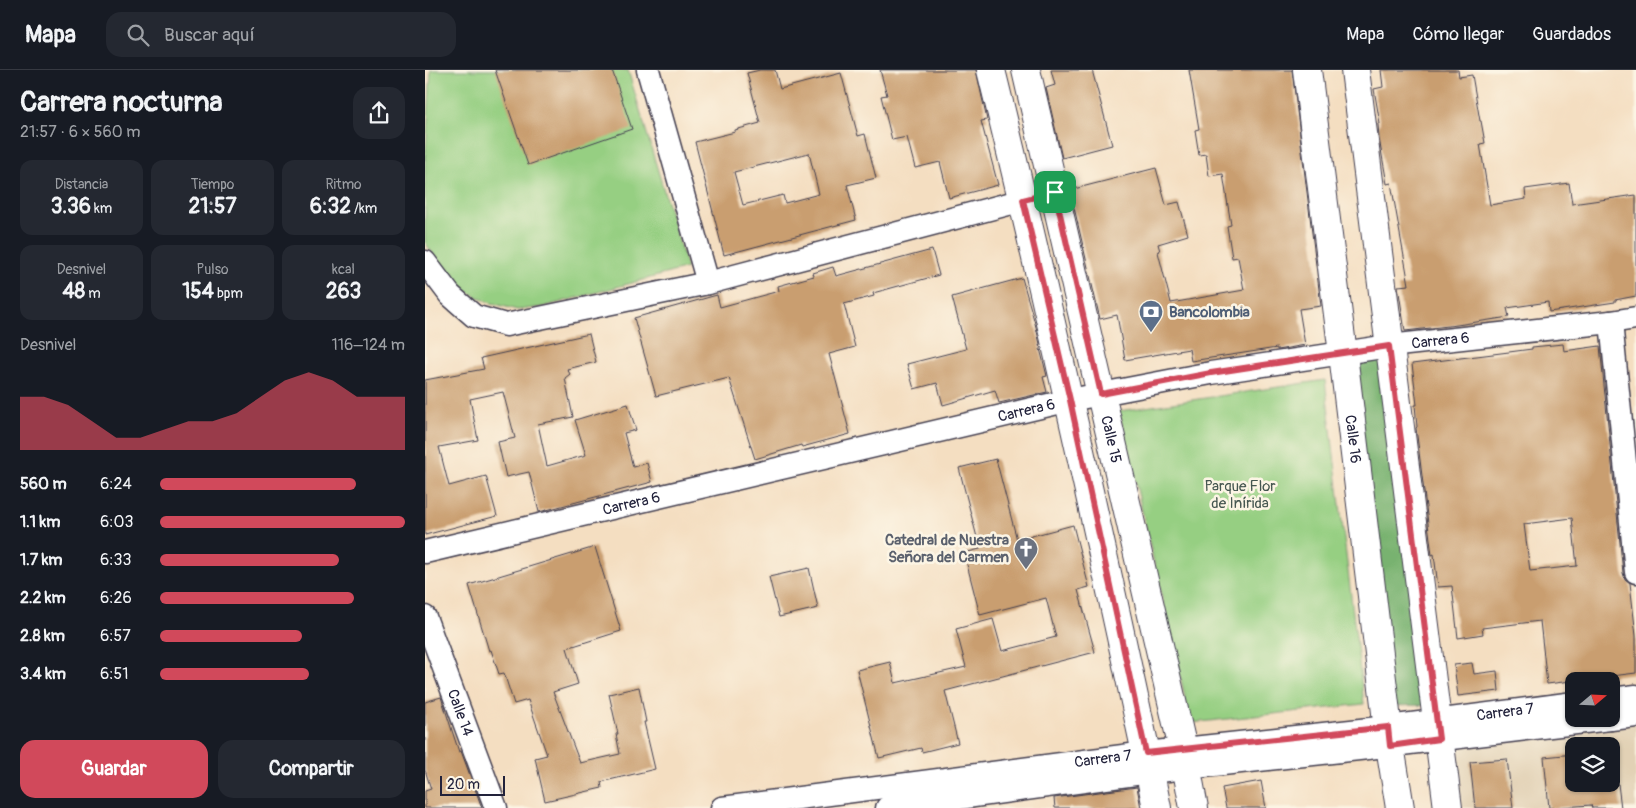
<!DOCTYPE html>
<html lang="es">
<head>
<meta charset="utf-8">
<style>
	body { margin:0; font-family:Pangolin,sans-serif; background:#242831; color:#f1f3f6; height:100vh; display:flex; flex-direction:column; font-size:19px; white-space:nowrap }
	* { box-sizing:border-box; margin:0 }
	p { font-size:16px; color:#9ea1a6 }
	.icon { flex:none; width:28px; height:28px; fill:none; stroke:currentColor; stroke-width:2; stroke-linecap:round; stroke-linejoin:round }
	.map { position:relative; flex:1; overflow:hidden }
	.details { display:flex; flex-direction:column; background:#171b24; width:425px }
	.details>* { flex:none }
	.needle { width:32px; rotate:71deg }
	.fabs { position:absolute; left:1140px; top:602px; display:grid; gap:10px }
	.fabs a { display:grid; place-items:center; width:55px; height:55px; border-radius:10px; background:#171b24; box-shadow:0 1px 4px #0004; font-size:25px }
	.scale { position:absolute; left:15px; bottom:12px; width:65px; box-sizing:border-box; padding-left:5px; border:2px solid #22223b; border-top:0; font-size:14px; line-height:18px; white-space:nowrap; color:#22223b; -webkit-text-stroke:4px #fcf5e5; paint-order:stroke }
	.pin { position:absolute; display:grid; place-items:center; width:42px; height:42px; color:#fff; margin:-21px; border-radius:10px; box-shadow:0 2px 8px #0006 }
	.round { display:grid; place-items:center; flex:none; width:52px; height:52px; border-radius:15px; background:#242831 }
	.headline { display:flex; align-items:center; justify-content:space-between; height:85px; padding:0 20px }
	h1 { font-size:28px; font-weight:800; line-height:38px }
	.figures { display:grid; grid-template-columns:repeat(3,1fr); gap:8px; height:85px; padding:5px 20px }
	.figures div { display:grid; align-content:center; border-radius:12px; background:#242831; text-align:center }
	.figures b { font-size:21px; font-weight:800 }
	.figures small { font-size:14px; font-weight:400 }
	.figures p { font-size:14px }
	.chart { height:140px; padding:10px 20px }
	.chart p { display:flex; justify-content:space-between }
	.chart svg { width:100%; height:90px; margin-top:5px; fill:#d1495b; opacity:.7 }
	.cta { display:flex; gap:10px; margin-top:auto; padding:10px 20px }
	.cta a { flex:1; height:58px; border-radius:15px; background:#d1495b; color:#fff; font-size:20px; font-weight:800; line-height:58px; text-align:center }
	.cta a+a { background:#242831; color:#f1f3f6 }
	ul { padding:0 20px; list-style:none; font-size:16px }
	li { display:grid; grid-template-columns:80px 60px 1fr; align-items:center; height:38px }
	li i { height:12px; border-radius:6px; background:#d1495b }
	header { display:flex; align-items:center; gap:30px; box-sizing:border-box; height:70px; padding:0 25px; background:#171b24; border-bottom:1px solid #363941 }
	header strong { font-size:24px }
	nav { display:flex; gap:28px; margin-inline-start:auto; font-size:18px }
	.search { width:350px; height:45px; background:#242831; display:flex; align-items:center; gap:12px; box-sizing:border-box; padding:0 18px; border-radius:15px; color:#9ea1a6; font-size:19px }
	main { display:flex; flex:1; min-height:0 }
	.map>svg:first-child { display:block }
</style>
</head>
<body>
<header>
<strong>Mapa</strong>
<div class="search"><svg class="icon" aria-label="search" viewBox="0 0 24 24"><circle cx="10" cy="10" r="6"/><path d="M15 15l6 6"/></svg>Buscar aquí</div>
<nav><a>Mapa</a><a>Cómo llegar</a><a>Guardados</a></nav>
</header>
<main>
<section class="details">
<div class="headline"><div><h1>Carrera nocturna</h1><p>21:57 · 6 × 560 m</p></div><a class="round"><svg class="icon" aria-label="share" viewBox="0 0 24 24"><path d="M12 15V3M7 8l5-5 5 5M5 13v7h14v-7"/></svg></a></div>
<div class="figures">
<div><p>Distancia</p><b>3.36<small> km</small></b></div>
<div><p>Tiempo</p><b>21:57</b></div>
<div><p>Ritmo</p><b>6:32<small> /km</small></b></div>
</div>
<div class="figures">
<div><p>Desnivel</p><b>48<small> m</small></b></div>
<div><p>Pulso</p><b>154<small> bpm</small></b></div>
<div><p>kcal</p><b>263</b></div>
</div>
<div class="chart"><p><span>Desnivel</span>116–124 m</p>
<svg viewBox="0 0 160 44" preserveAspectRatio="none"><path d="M0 44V18L10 18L20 22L30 30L40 38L50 38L60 34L70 30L80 30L90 26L100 18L110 10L120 6L130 10L140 18L150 18L160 18V44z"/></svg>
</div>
<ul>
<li><b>560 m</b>6:24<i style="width:80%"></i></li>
<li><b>1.1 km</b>6:03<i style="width:100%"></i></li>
<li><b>1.7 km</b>6:33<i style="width:73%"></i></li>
<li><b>2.2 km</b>6:26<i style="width:79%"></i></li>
<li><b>2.8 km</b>6:57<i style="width:58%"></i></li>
<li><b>3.4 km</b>6:51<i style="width:61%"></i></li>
</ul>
<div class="cta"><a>Guardar</a><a>Compartir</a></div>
</section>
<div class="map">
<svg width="1211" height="738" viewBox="0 0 1211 738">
	<rect width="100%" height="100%" fill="#fcf5e5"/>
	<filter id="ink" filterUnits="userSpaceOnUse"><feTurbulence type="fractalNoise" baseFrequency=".02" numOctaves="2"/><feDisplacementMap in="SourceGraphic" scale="10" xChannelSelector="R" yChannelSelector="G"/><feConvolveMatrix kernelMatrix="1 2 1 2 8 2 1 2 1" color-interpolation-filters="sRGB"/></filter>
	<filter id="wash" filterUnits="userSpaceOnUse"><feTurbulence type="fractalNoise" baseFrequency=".0096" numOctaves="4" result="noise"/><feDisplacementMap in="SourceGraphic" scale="20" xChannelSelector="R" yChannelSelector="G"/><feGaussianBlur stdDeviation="1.12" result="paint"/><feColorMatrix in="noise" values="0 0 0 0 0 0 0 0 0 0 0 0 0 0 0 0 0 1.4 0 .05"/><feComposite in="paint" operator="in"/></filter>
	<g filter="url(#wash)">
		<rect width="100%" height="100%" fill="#f4dec1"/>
		<path fill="#e2d1b5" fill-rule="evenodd" d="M1211,652v86h-178l-7,-65zM1149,676h37v38h-37z"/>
		<path fill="#96cf82" stroke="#5c785e" d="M6,0h197l59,198 -144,39 -26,3 -29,-8 -22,-11 -29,-31 -12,-18v-77z
			M900,310l39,324 -173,19 -72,-312z"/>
		<path fill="#78b270" stroke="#4d6a56" d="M962,279l44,356 -42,1 -41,-350z"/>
		<g id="blocks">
			<path fill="#c99e70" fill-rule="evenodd" d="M70,0h117l20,59 -104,36z
				M335,0h15l5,19 61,-16 17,63 7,-2 11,44 -29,7 9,35 -132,35 -29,-113 40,-10v-2l25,-7 -13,-50zM384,83l10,41 -34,9 -2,-8 -40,10 -9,-33z
				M455,0h96l11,50 -6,1 17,64 -49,13 -9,-36 -25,6 -8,-31 -15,3 -11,-44 6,-1z
				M626,0h41l20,75 -50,13 -16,-70 9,-3z
				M764,0h103l29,236 -22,3 6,36 -28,5v-2l-86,13 -2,-12 -64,11 -8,-45 -17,4 -30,-129 86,-22 10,37 13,-3 9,33 -30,9 2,7 -2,1 13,51 73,-13 -6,-33 -6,1 -5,-32 4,-1 -8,-51 -14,2 -3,-22 -7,1 -4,-25 4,-1z
				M956,0h77l1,7 13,-2 8,46h1l4,22 -5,1 10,61 36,-6 -1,-10 44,-6 3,21 64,-9v101l-21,4v2l-66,10 -1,-10 -41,6 2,9 -52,8 -52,6 -7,-45 11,-1 -18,-102 -4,1 -8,-46 -1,-14h2l-6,-35 9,-2z
				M507,180l7,25 -66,18 1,3 -30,8 11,43 -26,7 21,80 -48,13 -1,-2 -46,14 -26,-81 -73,18 -22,-78 83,-23 3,12 59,-16 -1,-5 36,-10 -1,-3 20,-6 3,9z
				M597,208l14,49 4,17 -1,1 8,31 -4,1 4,15 -48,11 -4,-13 -52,15 -6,-22 -23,6 -7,-25 59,-15 -14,-52z
				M164,264l7,28 -29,7 3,5 -5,4 8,39 -35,7 9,42 39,-11 -11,-35 53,-16 8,26 -12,3 9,34 14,-4 5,19 -113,30 -10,-40 -23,5 -8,-35 17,-4 -12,-46 -33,7 8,41 -39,7 10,39 37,-10 11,40 -72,19v-155l59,-11 -3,-11z
				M1138,274l1,7 36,-5 23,227 2,6 5,4 6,53v37l-89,11 -7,-63 -58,7 1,6 -25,4 -6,-52 -14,1 -4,-33 -2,1 -16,-127 1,-1 -2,-22h2l-5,-41 97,-12 23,-3v-2zM1147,448l5,48 -47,5 -6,-47z
				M571,389l21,81 56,-15 16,62 -11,3 17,62 -150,39 13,52 -36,9 -1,-4 -42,10 -22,-88 33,-8 5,21 71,-16 -10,-38 37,-10 9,32 54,-14 -10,-39 -66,17 -16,-62 16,-4 -21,-81z
				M170,477l26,84 -54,17 11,36 -25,8 27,71 40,-9 -4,-20h2l-9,-40 30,-7 7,35h-2l11,47 -54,13 1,6 -57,13 -10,-43 12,-3 -19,-55 -14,4 -10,-31 -5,1 -8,-24 -2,1 -20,-66z
				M384,498l9,40 -39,9 -10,-40z
				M1047,593l2,11 23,-3 2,20 -41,5 -4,-31z
				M16,627l18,55 2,-1 21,57h-57v-17l6,-2 -6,-19v-68z
				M1149,684v30h44l3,24h-29l-1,-3 -42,3 -5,-51z
				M1082,689l6,49h-38l-5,-46z
				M836,711l5,27h-40l-4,-20z
				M712,717l4,21h-86l-1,-10z"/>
		</g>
	</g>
	<g filter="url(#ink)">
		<use href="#blocks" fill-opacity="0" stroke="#423e4f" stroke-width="1"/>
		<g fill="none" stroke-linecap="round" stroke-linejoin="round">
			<defs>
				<g id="minor">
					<path d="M223,0l60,213"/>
					<path d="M0,192l25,33 24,21 32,9 202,-42 346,-91"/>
					<path d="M1186,252l25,250"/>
					<path id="s1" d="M0,482l645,-152 141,-27 178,-27 222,-24 25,-4"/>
					<path id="s2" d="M0,547l71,191"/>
					<path d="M1186,629l25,-3"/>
					<path d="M1186,649l25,-3"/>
					<path id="s3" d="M297,738l424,-55 242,-26 186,-24"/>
					<path d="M462,738l263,-36 218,-24 242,-29"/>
				</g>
				<g id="tertiary">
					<path d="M566,0c56,227 106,454 155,683l11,55"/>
					<path id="s4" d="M601,0l157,679 11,59"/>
					<path id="s5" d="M882,0l36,284 47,392 10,62"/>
					<path d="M930,0l93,738"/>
				</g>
			</defs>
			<use href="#minor" stroke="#423e4f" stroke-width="25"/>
			<use href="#tertiary" stroke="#423e4f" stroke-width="30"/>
			<use href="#minor" stroke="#fff" stroke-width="22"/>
			<use href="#tertiary" stroke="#fff" stroke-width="28"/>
		</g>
	</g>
	<g fill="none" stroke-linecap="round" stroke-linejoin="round" filter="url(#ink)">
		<defs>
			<path id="route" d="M630,122l46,202 110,-21 178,-27 50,393 -49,7 -2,-19 -242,26 -76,-353 -47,-200z"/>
		</defs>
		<use href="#route" stroke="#fff" stroke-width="10"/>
		<use href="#route" stroke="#d1495b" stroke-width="6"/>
	</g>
	<defs>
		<symbol id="bank-pin" viewBox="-11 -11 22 30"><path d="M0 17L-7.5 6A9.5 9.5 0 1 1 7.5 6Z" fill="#5c6f8a" stroke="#fcf5e5"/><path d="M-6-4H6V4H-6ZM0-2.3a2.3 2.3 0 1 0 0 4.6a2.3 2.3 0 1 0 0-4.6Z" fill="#fff"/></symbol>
		<symbol id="church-pin" viewBox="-11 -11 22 30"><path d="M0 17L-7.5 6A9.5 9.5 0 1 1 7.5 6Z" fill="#6b7280" stroke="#fcf5e5"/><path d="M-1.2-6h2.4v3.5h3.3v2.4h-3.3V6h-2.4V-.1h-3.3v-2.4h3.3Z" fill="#fff"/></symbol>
	</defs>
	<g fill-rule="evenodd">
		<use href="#bank-pin" x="712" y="228" width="28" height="38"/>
		<use href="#church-pin" x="587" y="465" width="28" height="38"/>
	</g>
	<g text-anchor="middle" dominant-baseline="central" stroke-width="5" stroke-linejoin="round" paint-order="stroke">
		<g font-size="15" font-weight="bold" fill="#4e5e75" stroke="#fcf5e5" text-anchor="start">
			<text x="744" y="242">Bancolombia</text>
		</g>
		<g font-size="15" fill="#22223b" stroke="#fcf5e5">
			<text stroke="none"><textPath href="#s1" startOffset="1038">Carrera 6</textPath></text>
			<text stroke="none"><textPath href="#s1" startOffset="618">Carrera 6</textPath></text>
			<text stroke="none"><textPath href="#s4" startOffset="379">Calle 15</textPath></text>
			<text stroke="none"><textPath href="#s5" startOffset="372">Calle 16</textPath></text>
			<text stroke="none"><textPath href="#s1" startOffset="212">Carrera 6</textPath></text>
			<text stroke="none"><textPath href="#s3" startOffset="789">Carrera 7</textPath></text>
			<text stroke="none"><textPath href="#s2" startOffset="102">Calle 14</textPath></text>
			<text stroke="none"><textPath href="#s3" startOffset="384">Carrera 7</textPath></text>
		</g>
		<g font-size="15" fill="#455650" stroke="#fcf5e5">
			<text x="815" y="416">Parque Flor<tspan x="815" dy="17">de Inírida</tspan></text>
		</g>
		<g font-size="15" font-weight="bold" fill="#5b616d" stroke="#fcf5e5" text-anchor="end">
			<text x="584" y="470">Catedral de Nuestra<tspan x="584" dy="17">Señora del Carmen</tspan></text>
		</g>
	</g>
</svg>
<div class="fabs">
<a><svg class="needle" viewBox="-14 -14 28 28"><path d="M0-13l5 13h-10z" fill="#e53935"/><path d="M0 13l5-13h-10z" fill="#9ea1a6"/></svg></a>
<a><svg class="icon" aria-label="layers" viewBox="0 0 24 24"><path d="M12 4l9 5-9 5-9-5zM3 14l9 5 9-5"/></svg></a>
</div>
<div class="scale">20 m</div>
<div class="pin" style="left:630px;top:122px;background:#1e9e55"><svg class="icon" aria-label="arrive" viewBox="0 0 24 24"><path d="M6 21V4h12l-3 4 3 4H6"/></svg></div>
</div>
</main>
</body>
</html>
